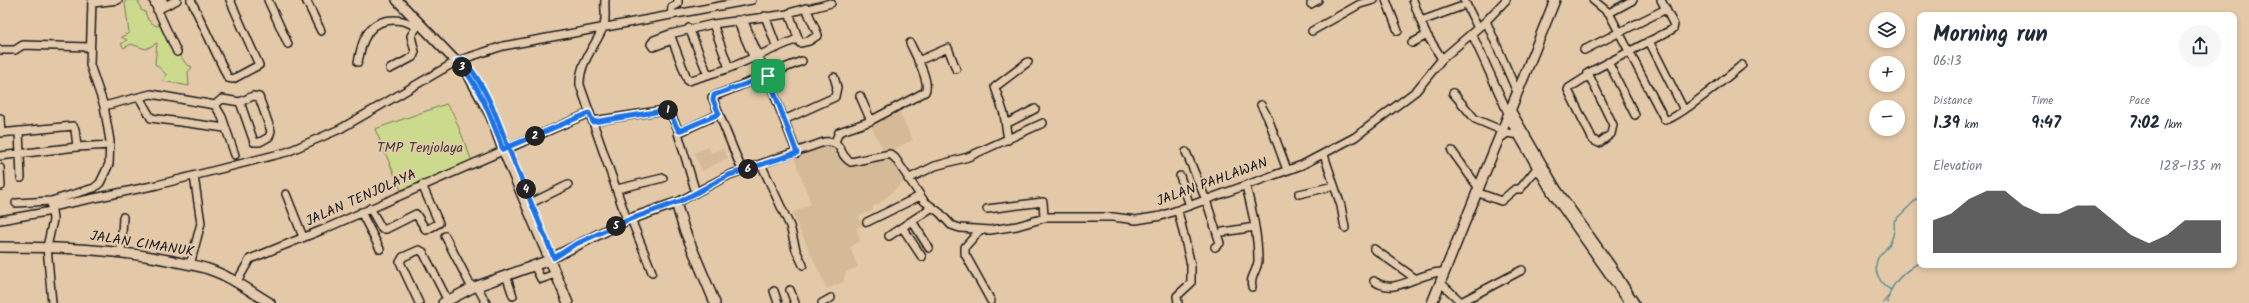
<!DOCTYPE html>
<html lang="en">
<head>
<meta charset="utf-8">
<style>
	body { margin:0; font-family:Kalam,sans-serif; background:#f6f6f7; color:#1f2937; height:100vh; display:flex; flex-direction:column; font-size:15px; white-space:nowrap }
	* { box-sizing:border-box; margin:0 }
	p { font-size:13px; color:#747a83 }
	.icon { flex:none; width:22px; height:22px; fill:none; stroke:currentColor; stroke-width:2; stroke-linecap:round; stroke-linejoin:round }
	.map { position:relative; flex:1; overflow:hidden }
	.side { position:absolute; left:1917px; top:12px; width:320px; height:256px; display:flex; flex-direction:column; background:#fff; border-radius:8px; box-shadow:0 2px 6px #0003 }
	.side>* { flex:none }
	.controls { position:absolute; left:1869px; top:12px; display:grid; gap:8px }
	.controls a { display:grid; place-items:center; width:36px; height:36px; border-radius:50%; background:#fff; box-shadow:0 2px 6px #0003; font-size:20px }
	.pin { position:absolute; display:grid; place-items:center; width:34px; height:34px; color:#fff; margin:-17px; border-radius:8px; box-shadow:0 2px 6px #0006 }
	.km { position:absolute; width:20px; height:20px; margin:-10px; border-radius:50%; background:#222; color:#fff; font-size:11px; line-height:20px; text-align:center }
	.round { display:grid; place-items:center; flex:none; width:42px; height:42px; border-radius:21px; background:#f6f6f7 }
	.overview { display:flex; align-items:center; justify-content:space-between; height:68px; padding:0 16px }
	h1 { font-size:22px; font-weight:600; line-height:30px }
	.stats { display:grid; grid-template-columns:repeat(3,1fr); gap:6px; height:68px; padding:4px 16px }
	.stats div { display:grid; align-content:center }
	.stats b { font-size:17px; font-weight:600 }
	.stats small { font-size:11px; font-weight:400 }
	.stats p { font-size:11px }
	.chart { height:112px; padding:8px 16px }
	.chart p { display:flex; justify-content:space-between }
	.chart svg { width:100%; height:72px; margin-top:4px; fill:#1c1c1c; opacity:.7 }
	.map>svg:first-child { display:block }
</style>
</head>
<body>
<div class="map">
<svg width="2249" height="303" viewBox="0 0 2249 303">
	<rect width="100%" height="100%" fill="#e4c9a8"/>
	<filter id="ink" filterUnits="userSpaceOnUse"><feTurbulence type="fractalNoise" baseFrequency=".025" numOctaves="2"/><feDisplacementMap in="SourceGraphic" scale="8" xChannelSelector="R" yChannelSelector="G"/><feConvolveMatrix kernelMatrix="1 2 1 2 8 2 1 2 1" color-interpolation-filters="sRGB"/></filter>
	<g filter="url(#ink)">
		<path fill="#d5ba98" d="M897,108l16,32 -28,13 -15,-29z
			M708,147l3,6 12,-5 5,10 -26,13 -8,-18z
			M824,147l12,2 7,13 14,1 33,-4 14,22 -25,23 -6,2v5l-15,5 5,8 -6,4 3,13 -10,6 8,20 -12,5 -3,10 -16,7 -35,-76 19,-9 -17,-47z"/>
		<path fill="#ccda8d" stroke="#747b54" d="M126,0h12l3,10 4,2 3,8 8,6 5,-1 15,31 4,-1 6,9 6,3 -4,5 1,14 -26,-5 3,-7 -11,-10 2,-21 -11,6 -15,-5 -7,4 -3,-4 6,-4 -6,-3 8,-4 -4,-30z
			M446,104l7,9 19,48 -71,29 -26,-61z"/>
		<g fill="none" stroke-linecap="round" stroke-linejoin="round">
			<path stroke="#5f8f94" stroke-width="1.5" d="M1891,290c-11,-6 -19,-20 -13,-32 3,-5 8,-8 11,-13 4,-7 6,-16 5,-24l26,-25
				M1883,303l5,-6
				M1888,303c0,-19 17,-32 32,-41"/>
			<defs>
				<path id="minor" d="M153,0l24,52
					M191,0l37,78 5,1 26,-14 -29,-65
					M268,0l20,44
					M306,0l15,31
					M605,0c-1,8 2,21 -2,28 -9,20 -24,35 -23,57l47,135
					M1386,0l12,31
					M1413,0l12,32 17,27
					M1464,0l14,28
					M1593,0l16,13 56,107c10,1 66,-46 77,-55
					M93,3l25,-3
					M155,4l8,-4
					M1311,4l7,-4
					M806,8l12,27 -9,6 -9,2 -11,-30z
					M808,9l23,-6
					M157,10l20,-10
					M1609,13l24,-13
					M788,14l-75,10 -43,10 18,47 39,-12 70,-30
					M671,15l1,-8 6,-3v-4
					M765,16l12,32
					M743,19l24,57 30,77
					M737,20l15,34
					M1421,21l39,-14
					M1486,21l31,71
					M713,24l16,44
					M689,28l19,47
					M1312,31l48,-27 14,-4
					M670,34l-16,6 -3,4 2,3 19,-7
					M1472,34l36,79
					M1649,41l35,69
					M1412,43l15,-8
					M0,50h15l8,-5 66,2
					M1584,50l82,-41
					M918,61l30,-13 8,21
					M358,62c2,-8 3,-17 7,-24 9,-21 35,-22 51,-11
					M1608,62l27,53
					M390,69l23,-12 2,-5 -4,-16 7,-11
					M1588,76l-19,12 -1,2 25,50 6,3 12,-9 2,-9 -25,-52 85,-44 1,-4 -13,-25
					M1453,93l22,26 26,11
					M860,96l11,25
					M139,97l12,21 74,10
					M215,105l7,-6 18,3 13,-6 6,1 12,34 -2,6 -9,5h-6l-14,-40
					M1261,105l7,13 19,52
					M104,106l47,-12 64,11 7,12 13,38
					M1510,108l47,81 56,79 22,35
					M1507,116l44,76 78,111
					M0,118l1,15
					M784,120l51,-23 2,-10 -3,-10
					M593,121l72,-11 5,3 9,18
					M1006,124l29,-15
					M19,131l2,47
					M0,133l73,-7 2,3 2,18 33,-2
					M1008,140l-4,-26 -9,-27 33,-25
					M1498,140l9,-7 12,2
					M835,142l4,-10 29,-10 57,-30c6,-10 -10,-38 -15,-49
					M1452,151l26,36
					M1186,152l20,48 14,43 -5,4
					M1324,155l17,51 4,22
					M0,156l77,-9
					M761,164l29,62 6,24 7,15
					M0,168l1,18
					M742,170l-30,-73 90,-36
					M1180,176l10,30
					M908,179l27,-13 33,-9 75,-34
					M1246,186c6,24 12,49 12,74 0,11 -9,16 -6,27
					M617,189l46,-11
					M1476,192l25,9 14,-12h5l17,-21
					M696,193l-18,-60 41,-19
					M286,194l17,43
					M1299,194l35,-8
					M16,203l35,-2
					M531,203l37,-18
					M676,203l53,-28 95,-33c21,-2 13,13 27,20l39,-8 5,4 29,43 16,12 11,12 9,3 30,2 27,-4 31,-9h65l23,3 25,-4 141,-51 53,-28 61,-46 26,-32 44,-38 20,-21
					M51,207l106,-22 130,-33 53,-23 117,-68 46,-15 249,-46
					M370,208l12,21h4l30,-15 10,16 13,-7 -17,-38
					M987,209l56,-7 1,15
					M361,212l19,37
					M631,219l21,53
					M0,220l52,-9
					M912,221l17,27
					M867,222l53,-26
					M902,227l20,30
					M980,230l-15,17v7l26,47
					M1223,232l32,-5
					M445,236l27,52
					M889,236l42,-28
					M1374,249l42,30
					M121,252l2,-35
					M190,265l11,-42 -7,-47
					M534,265l7,14 14,-5
					M506,275l7,21
					M1374,281c22,16 45,-10 70,-9
					M236,283l14,-24 72,-29 267,-117
					M1441,283l21,20
					M477,286l9,17
					M790,290l5,13
					M774,291l4,12
					M1461,302l61,-32
					M52,303l-5,-56 6,-27 -2,-19 43,-13 6,-5 9,-19 1,-23 -6,-35 -14,-41 2,-65
					M419,303l-19,-41 3,-5 16,-7 4,2 25,49
					M822,303l9,-5
					M1178,303l-1,-7 14,-13v-18l-13,-54"/>
				<path id="major" d="M397,0l71,74 23,42 12,34 65,153
					M0,247c58,0 115,2 173,14 11,3 24,4 35,8 22,7 42,22 62,34
					M443,303l29,-15 72,-26 83,-42 49,-17 8,26 31,74
					M1432,303l123,-303"/>
			</defs>
			<use href="#minor" stroke="#1c1c1c" stroke-width="10"/>
			<use href="#major" stroke="#1c1c1c" stroke-width="12"/>
			<use href="#minor" stroke="#e5cbad" stroke-width="7"/>
			<use href="#major" stroke="#e5cbad" stroke-width="9"/>
		</g>
	</g>
	<g fill="none" stroke-linecap="round" stroke-linejoin="round" filter="url(#ink)">
		<defs>
			<path id="route" d="M768,76l-54,19 -1,5 6,14 -40,17 -11,-21 -75,12 -4,-9 -81,34c-11,-30 -23,-63 -45,-88l-6,2c23,25 35,58 46,89l5,-3 46,111 20,-13 54,-25 55,-20 46,-25 68,-22 -29,-77"/>
		</defs>
		<use href="#route" stroke="#fff" stroke-width="8"/>
		<use href="#route" stroke="#1a73e8" stroke-width="5"/>
	</g>
	<g text-anchor="middle" dominant-baseline="central" stroke-width="4" stroke-linejoin="round" paint-order="stroke">
		<g font-size="14" fill="#3f4233" stroke="#e5cbad">
			<text x="420" y="148">TMP Tenjolaya</text>
		</g>
		<g font-size="14" fill="#1c1c1c" stroke="#e5cbad">
			<text transform="translate(1212 182) rotate(-20)">JALAN PAHLAWAN</text>
			<text transform="translate(361 198) rotate(-24)">JALAN TENJOLAYA</text>
			<text transform="translate(142 244) rotate(9)">JALAN CIMANUK</text>
		</g>
	</g>
</svg>
<div class="controls">
<a><svg class="icon" aria-label="layers" viewBox="0 0 24 24"><path d="M12 4l9 5-9 5-9-5zM3 14l9 5 9-5"/></svg></a>
<a>+</a>
<a>−</a>
</div>
<div class="pin" style="left:768px;top:76px;background:#1e9e55"><svg class="icon" aria-label="arrive" viewBox="0 0 24 24"><path d="M6 21V4h12l-3 4 3 4H6"/></svg></div>
<b class="km" style="left:668px;top:110px">1</b>
<b class="km" style="left:535px;top:136px">2</b>
<b class="km" style="left:462px;top:67px">3</b>
<b class="km" style="left:526px;top:189px">4</b>
<b class="km" style="left:616px;top:226px">5</b>
<b class="km" style="left:748px;top:169px">6</b>
<section class="side">
<div class="overview"><div><h1>Morning run</h1><p>06:13</p></div><a class="round"><svg class="icon" aria-label="share" viewBox="0 0 24 24"><path d="M12 15V3M7 8l5-5 5 5M5 13v7h14v-7"/></svg></a></div>
<div class="stats">
<div><p>Distance</p><b>1.39<small> km</small></b></div>
<div><p>Time</p><b>9:47</b></div>
<div><p>Pace</p><b>7:02<small> /km</small></b></div>
</div>
<div class="chart"><p><span>Elevation</span>128–135 m</p>
<svg viewBox="0 0 160 44" preserveAspectRatio="none"><path d="M0 44V24L10 20L20 11L30 6L40 6L50 15L60 20L70 20L80 15L90 15L100 24L110 33L120 38L130 33L140 24L150 24L160 24V44z"/></svg>
</div>
</section>
</div>
</body>
</html>
